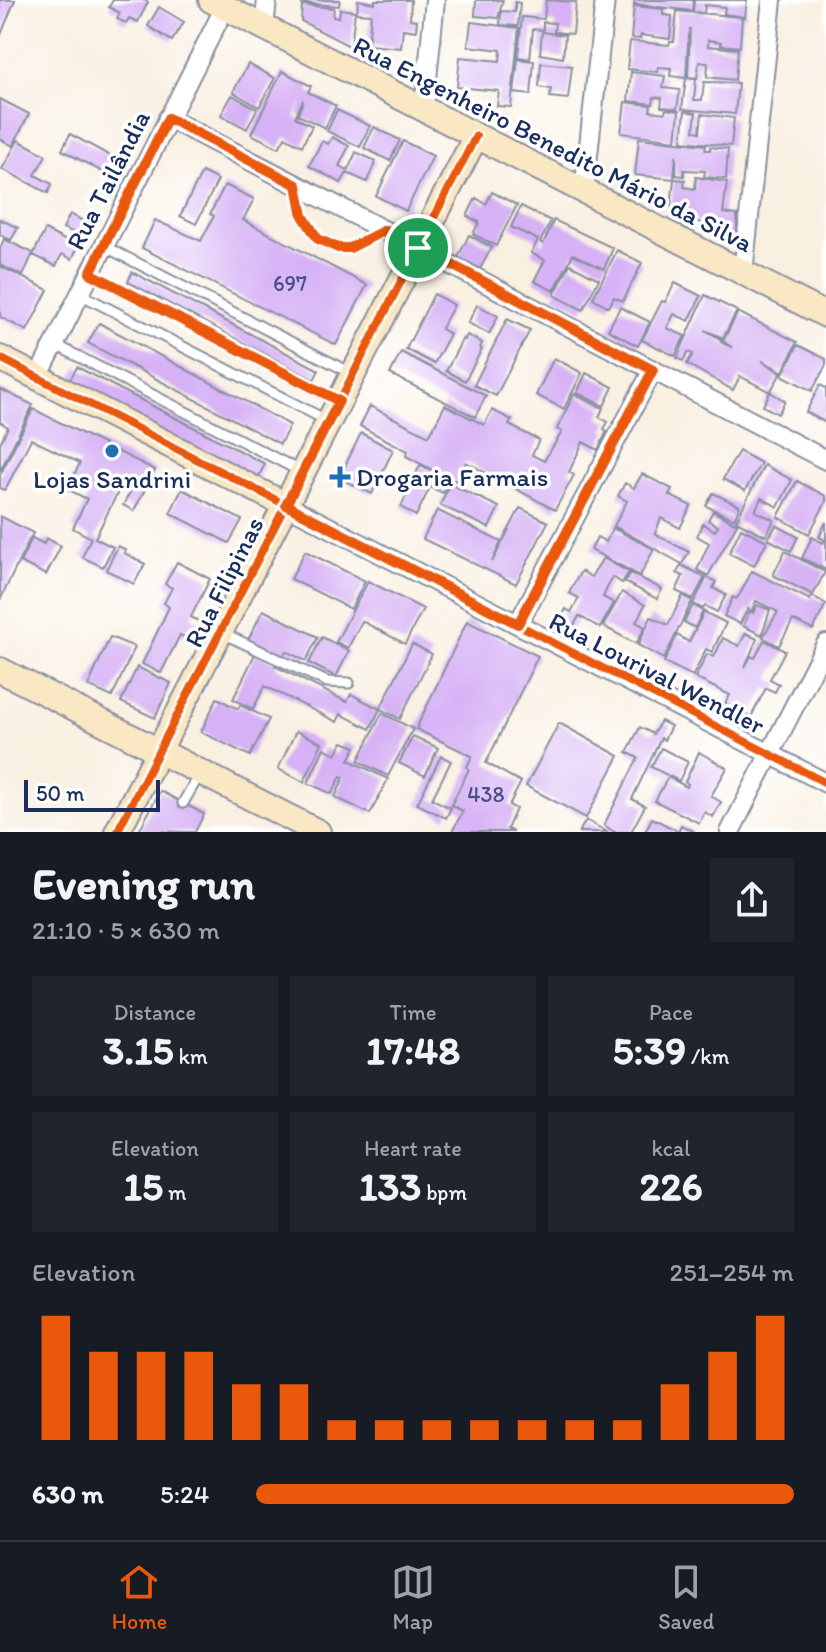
<!DOCTYPE html>
<html lang="en">
<head>
<meta charset="utf-8">
<style>
	body { margin:0; font-family:Itim,sans-serif; background:#20242c; color:#f1f3f6; height:100vh; display:flex; flex-direction:column; font-size:30px; white-space:nowrap }
	* { box-sizing:border-box; margin:0 }
	p { font-size:26px; color:#9ea1a6 }
	.icon { flex:none; width:44px; height:44px; fill:none; stroke:currentColor; stroke-width:2; stroke-linecap:round; stroke-linejoin:round }
	.map { position:relative; height:832px; overflow:hidden }
	.sheet { display:flex; flex-direction:column; background:#171b24; flex:1 }
	.sheet>* { flex:none }
	.scale { position:absolute; left:24px; bottom:20px; width:136px; box-sizing:border-box; padding-left:8px; border:4px solid #1b2f5e; border-top:0; font-size:22px; line-height:28px; white-space:nowrap; color:#1b2f5e; -webkit-text-stroke:6px #fff; paint-order:stroke }
	.pin { position:absolute; display:grid; place-items:center; width:68px; height:68px; color:#fff; margin:-34px; border:4px solid #fff; border-radius:50%; box-shadow:0 2px 8px #0007 }
	.round { display:grid; place-items:center; flex:none; width:84px; height:84px; border-radius:0px; background:#20242c }
	.summary { display:flex; align-items:center; justify-content:space-between; height:136px; padding:0 32px }
	h1 { font-size:44px; font-weight:700; line-height:60px }
	.figures { display:grid; grid-template-columns:repeat(3,1fr); gap:12px; height:136px; padding:8px 32px }
	.figures div { display:grid; align-content:center; border-radius:0px; background:#20242c; text-align:center }
	.figures b { font-size:40px; font-weight:700 }
	.figures small { font-size:22px; font-weight:400 }
	.figures p { font-size:22px }
	.chart { height:224px; padding:16px 32px }
	.chart p { display:flex; justify-content:space-between }
	.chart svg { width:100%; height:144px; margin-top:8px; stroke:#ea580c; stroke-width:6 }
	ul { padding:0 32px; list-style:none; font-size:26px }
	li { display:grid; grid-template-columns:128px 96px 1fr; align-items:center; height:60px }
	li i { height:20px; border-radius:10px; background:#ea580c }
	.dock { display:flex; justify-content:space-around; align-items:center; height:112px; border-top:2px solid #363941; background:#171b24; font-size:22px; color:#9ea1a6 }
	.dock a { display:grid; justify-items:center; gap:4px }
	.dock .active { color:#ea580c }
	.map>svg:first-child { display:block }
</style>
</head>
<body>
<div class="map">
<svg width="826" height="832" viewBox="0 0 826 832">
	<rect width="100%" height="100%" fill="#fff"/>
	<filter id="ink" filterUnits="userSpaceOnUse"><feTurbulence type="fractalNoise" baseFrequency=".0125" numOctaves="2"/><feDisplacementMap in="SourceGraphic" scale="16" xChannelSelector="R" yChannelSelector="G"/><feConvolveMatrix kernelMatrix="1 2 1 2 8 2 1 2 1" color-interpolation-filters="sRGB"/></filter>
	<filter id="wash" filterUnits="userSpaceOnUse"><feTurbulence type="fractalNoise" baseFrequency=".006" numOctaves="4" result="noise"/><feDisplacementMap in="SourceGraphic" scale="32" xChannelSelector="R" yChannelSelector="G"/><feGaussianBlur stdDeviation="1.8" result="paint"/><feColorMatrix in="noise" values="0 0 0 0 0 0 0 0 0 0 0 0 0 0 0 0 0 1.4 0 .05"/><feComposite in="paint" operator="in"/></filter>
	<g filter="url(#wash)">
		<rect width="100%" height="100%" fill="#f9f0e2"/>
		<g id="blocks">
			<path fill="#d6b1f5" d="M0,0h15l-15,37z
				M113,0h31l4,2 -10,20 -9,-4 -3,5 -9,-4 3,-6 -11,-6z
				M302,0h38l-1,6 -37,-3z
				M358,0l17,3v-3h36l-1,19 7,1 -1,11 -13,-2 -2,19 -33,-3 3,-31 -14,-1z
				M476,0h27l-5,18 -23,-2z
				M546,0l30,2 -3,32 -19,-2 1,-9 -12,-1v8l-10,-1 -3,30 -12,-2 4,-40 22,2z
				M635,0h58l-1,11 -58,-7z
				M694,0h53l-2,17 -21,-3 1,-7 -20,-2 -1,8 -11,-1z
				M515,2l5,1 -2,23 -18,-1 1,-14 14,1z
				M302,5l32,3 -1,9h6l1,-8 15,2 -4,36 -50,-26z
				M634,6l29,3v6l9,1 -2,23 -29,-4 -1,4 -9,-1z
				M159,7l25,15 -12,19 -24,-15z
				M677,11l65,6 -2,30 -19,-2v-3l-13,-2v6l30,3 -3,31 -28,-3 1,-14 -9,-1 -2,16 -9,-1 2,-49 -2,16 -2,34 10,1 -2,21h8l2,-18 34,1 -3,31 -53,-5 4,-31 -16,-2 1,-8 -13,-1 -1,5 -30,-3 3,-28 39,4 1,-3h4z
				M471,22l48,6 -8,79 -14,-1 2,-15 -42,-4 3,-30 40,4 1,-11 -33,-4z
				M542,32l23,3 -2,23 -23,-4z
				M518,59l16,2 -3,34 -17,-2z
				M541,63l31,3 -4,33 -18,-2 1,-8 -12,-2z
				M248,64l27,14 -16,29 -26,-15z
				M282,71l29,15 -3,6 28,14 -11,22 -27,-13 5,-15 -8,17 17,9 -10,20 -17,-9 -6,11 -28,-14z
				M631,72l34,4 -2,12 17,2 -3,19 -16,-2 1,-9 -8,-1 -1,7 -25,-3z
				M232,95l25,14 -10,20 -26,-14z
				M0,99l29,15 -16,32 -13,-7z
				M625,102l26,3 -1,6 15,2 1,-4 13,2 -3,29 -55,-7z
				M337,110l33,16 -10,21 -33,-16z
				M685,111l11,2 -2,18 6,1 2,-18 32,4 -3,28 -49,-5z
				M374,127l26,13 -10,21 -26,-13z
				M70,134l57,31 -8,16 -57,-31z
				M332,137l17,9 -10,20 9,4 8,-18 20,9 -9,21 -20,-9 -6,10 -32,-17 13,-25 6,3z
				M639,138l67,7 -1,5h5v-3l18,2 -2,30 -22,-2 1,-6 -21,-1v6l-8,-1v-20l-2,24 -39,-4z
				M18,140l28,15 -11,20 17,9 -4,9 -46,-24z
				M403,141l30,15 -27,55 -30,-15z
				M202,172l16,8 -22,44 -16,-8z
				M696,177l31,5 -4,31 14,2v19l-5,6 -61,-33 3,-28 11,1 -1,7 11,2z
				M225,185l29,14 -11,21 124,65 -31,60 -194,-97 13,-28 46,21 13,-25 -4,-2z
				M492,192l25,13 -21,41 -23,-12 6,-12 -12,-6 9,-18 10,6z
				M521,206l30,15 -11,21 3,2 11,-24 59,28 -9,21 -31,-15 -19,37 -20,-10 11,-21 -14,-7 7,-13 -27,-13z
				M70,214l17,9 -6,13 -18,-8z
				M0,219l18,9 -7,12 -11,-5z
				M45,230l33,17 -6,12 -10,-5 -6,12 -23,-11z
				M469,235l23,12 -12,22 -22,-12z
				M4,239l29,14 -10,23 -23,-11v-16z
				M617,250l25,13 -19,38 -9,-4 -5,10 -16,-9z
				M570,264l29,15 -16,31 -29,-15z
				M0,266l48,24 -21,41 -27,-14z
				M132,272l187,98 -5,10 -186,-98z
				M675,283l26,13 -12,25 -15,-7 -7,14 18,8 -10,20 -33,-16 20,-39 3,1z
				M434,294l20,11 -13,24 9,5 -16,30 -28,-15z
				M705,295l32,16 -14,27 -18,-8 17,10 -1,2 12,6 -10,-7 15,-29 59,30 -14,30 -21,-11 19,12 -11,19 -30,-16 -7,14 -46,-26 6,-10 -5,-2 -5,9 -6,-3z
				M477,305l21,11 -9,18 -21,-11z
				M620,307l30,15 -12,24 -30,-16z
				M507,319l23,11 -34,66 -22,-11z
				M99,323l191,102 -10,19 -192,-101z
				M467,335l15,8 -2,5 2,1 -17,32 -19,-10 17,-33 2,2z
				M798,345l28,14v6l-14,26 -30,-16z
				M401,352l85,44 -11,21 -85,-43z
				M554,358l28,15 -18,36 -28,-14z
				M77,367l188,97 -9,18 -189,-97z
				M586,373l27,14 -9,19 -27,-13z
				M820,385l6,3v35l-20,-11z
				M0,389l33,16 -33,66v-28l8,-16 -8,-5z
				M770,392l15,9 -7,13 -15,-8z
				M574,394l29,14 -4,9 9,5 -4,7 3,2 -9,19 -15,-8 -14,30 5,3 -19,35 -89,-48 -11,19 -4,-2 -8,14 -13,-6 -14,29 -15,-9 19,-42 18,8 -32,-17 2,-5 -48,-25 10,-20 59,30 16,-31 39,20 8,-15 20,10 -3,5 30,15 -7,15 12,6 18,-29 -5,-3z
				M33,409l122,61 -21,41 -11,-6 10,-18 -10,-5 -28,56 18,9 -10,20 -21,-10 9,-19 -18,-10 14,-29 -20,-10 13,-26 -49,-24 -26,51 -5,-2v-13z
				M361,433l32,17 -21,44 -33,-16z
				M739,451l22,12 -16,28 -22,-12z
				M764,465l28,15 -14,27 -17,-9 -6,13 19,9 -8,16 -30,-15z
				M642,474l30,15 -3,6 22,11 -11,22 -19,-10 -6,16 34,18 -7,12 -68,-38 13,-25 -9,-5 7,-13 9,5z
				M797,481l29,15v6l-17,32 -31,-17z
				M450,484l49,23 -10,21 -49,-23z
				M182,489l60,31 -13,23 -59,-30z
				M713,493l27,13 -6,13 -28,-13z
				M520,508l28,14 -32,62 -93,-45 14,-29 64,32 -9,20z
				M713,511l24,13 -29,52 -11,-6 12,-27 -12,-7 6,-12 12,7 3,-5 -10,-6z
				M0,516l33,17 -33,67z
				M826,522v48l-24,-12 10,-21 11,6 2,-3 -6,-3z
				M776,525l22,12 -7,14 -23,-12z
				M613,528l41,21 -14,27 -49,-26 6,-13 9,5z
				M741,528l26,13 -13,25 -25,-13z
				M32,538l12,6 2,-6 15,8 -15,29 -26,-13z
				M118,546l8,4 -2,3 21,11 -11,20 -28,-14z
				M305,551l60,30 -14,28 -60,-30z
				M785,551l40,21 -12,23 -40,-20z
				M603,558l26,14 -7,11 -9,-6 -5,9 -5,11 11,6 -14,25 -21,-12 -7,13 -13,-7 7,-13 5,3 8,-14 -10,-5 12,-22 10,6z
				M177,562l33,17 -19,38 11,6 -9,18 -13,-6 -19,38 -19,-9 27,-57 -5,-4 8,-15 -7,-4z
				M681,565l24,12 -12,22 -17,-8 7,-15 -6,-3z
				M752,571l58,29 2,-4 14,8 -13,26 -20,-10 -14,26 -16,-9 15,-25 -22,-11 -4,10 -4,-2 -8,15 -16,-8 9,-19 3,2 4,-5z
				M630,573l32,16 -5,10 -32,-17z
				M707,577l9,5 -3,6 13,7 -9,17 -12,-6 -2,3 -10,-5z
				M368,581l55,28 -18,35 -43,-23 -14,27 -12,-6z
				M622,592l23,13 -9,17 9,5 -9,17 -33,-18z
				M683,595l9,6 -28,58 -26,-14 13,-28 17,8z
				M693,605l10,6 -8,17 -11,-6z
				M757,605l13,5 -8,25 -19,-9 7,-15 3,2z
				M263,610l55,27 -12,24 -20,-10 -6,10 -34,-17z
				M704,612l22,11 -14,29 -6,-3 -13,27 -29,-14 13,-27 12,7z
				M467,621l71,35 -52,107 35,19 -12,23 7,4 -9,20 6,3h-61l11,-21 -12,-6 18,-36 -2,-2 5,-11 -56,-27z
				M746,633l11,6 -12,28 6,-11 4,2 9,-18 21,11 -15,28 9,5 -4,8 -9,-4 -15,29 -26,-13 5,-9 -35,-17 12,-24 7,3 9,-19 16,8z
				M110,637l25,10 -23,50 -24,-11z
				M322,637l27,14 -13,26 -27,-14z
				M412,644l20,10 -32,65 -20,-10z
				M256,652l21,11 -2,3 72,36 4,-8 29,15 -10,20 -29,-15 -4,8 -72,-36 -12,23 -20,-10z
				M137,667l34,16 -16,35 -34,-16z
				M217,698l21,11 2,-4 29,14 -19,37 -49,-24z
				M382,713l31,16 -25,47 -30,-15z
				M661,721l10,5 -7,14 -3,-2 -29,61 13,7 -14,26h-17l-10,-7 34,-67 -11,-6 13,-25 13,7z
				M559,723l60,33 -33,62 -60,-32z
				M296,731l26,12 -18,39 -26,-13z
				M413,736l25,12 -13,28 -26,-13z
				M343,742l13,5 -7,13 39,19 -18,35 -35,-17 9,-20 -3,-1 -9,18 -24,-11 16,-35 12,6z
				M661,748l27,14 -9,19 -28,-14z
				M699,752l28,16 -16,28 10,6 -8,15 -8,-5 -6,11 -44,-22 13,-24 19,10 1,-3 -3,-2z
				M441,756l10,5 -19,38 19,9 -5,10 -29,-14z
				M160,791l44,23 -9,18 -56,-1z
				M652,818l26,13 3,-6 14,7h-50z
				M586,820l21,12h-28z"/>
		</g>
	</g>
	<g filter="url(#ink)">
		<use href="#blocks" fill-opacity="0" stroke="#8a90a0" stroke-width="2"/>
		<g fill="none" stroke-linecap="round" stroke-linejoin="round">
			<defs>
				<path id="lane" d="M297,185l6,31 15,23 20,9h12l35,-18
					M104,246l249,128
					M90,273l246,127
					M80,294l246,126
					M54,344l246,127
					M220,632l107,50 22,1
					M183,803l16,-28"/>
				<path id="street" d="M264,27l3,-27
					M424,109l11,-109
					M168,118l658,342
					M584,191l21,-191
					M743,273l29,-273
					M38,377l187,-370
					M286,505l540,278
					M518,624l135,-254
					M730,832l96,-188"/>
				<path id="secondary" d="M211,0l615,315
					M0,358l286,147
					M0,670l318,162
					M117,832l359,-696"/>
			</defs>
			<use href="#lane" stroke="#8a90a0" stroke-width="13"/>
			<use href="#street" stroke="#8a90a0" stroke-width="22"/>
			<use href="#secondary" stroke="#8a90a0" stroke-width="28"/>
			<use href="#lane" stroke="#fff" stroke-width="9"/>
			<use href="#street" stroke="#fff" stroke-width="18"/>
			<use href="#secondary" stroke="#fae7c3" stroke-width="24"/>
			<defs>
				<path id="cycleway" d="M0,358l826,425
					M117,832l359,-696"/>
			</defs>
			<use href="#cycleway" stroke="#fff" stroke-width="13"/>
			<use href="#cycleway" stroke="#e8590c" stroke-width="8"/>
		</g>
	</g>
	<g fill="none" stroke-linecap="round" stroke-linejoin="round" filter="url(#ink)">
		<defs>
			<path id="route" d="M168,118l129,67 6,31 15,23 20,9h12l35,-18 268,140 -135,254 -232,-119 53,-104 -249,-128z"/>
		</defs>
		<use href="#route" stroke="#fff" stroke-width="16"/>
		<use href="#route" stroke="#ea580c" stroke-width="10"/>
	</g>
	<g fill="#1f6fb2" stroke="#fff" stroke-width="3">
		<circle cx="112" cy="451" r="8"/>
		<path d="M336 465h8v8h8v8h-8v8h-8v-8h-8v-8h8z"/>
	</g>
	<g text-anchor="middle" dominant-baseline="central" stroke-width="7" stroke-linejoin="round" paint-order="stroke">
		<g font-size="22" fill="#4a5084">
			<text x="290" y="283">697</text>
			<text x="486" y="794">438</text>
		</g>
		<g font-size="26" fill="#1b2f5e" stroke="#fff">
			<text transform="translate(553 144) rotate(27)">Rua Engenheiro Benedito Mário da Silva</text>
			<text transform="translate(108 180) rotate(-63)">Rua Tailândia</text>
			<text transform="translate(224 582) rotate(-63)">Rua Filipinas</text>
			<text transform="translate(657 673) rotate(27)">Rua Lourival Wendler</text>
		</g>
		<g font-size="26" fill="#1b2f5e" stroke="#fff" text-anchor="start">
			<text x="356" y="477">Drogaria Farmais</text>
			<text x="112" y="479" text-anchor="middle">Lojas Sandrini</text>
		</g>
	</g>
</svg>
<div class="scale">50 m</div>
<div class="pin" style="left:418px;top:248px;background:#1e9e55"><svg class="icon" aria-label="arrive" viewBox="0 0 24 24"><path d="M6 21V4h12l-3 4 3 4H6"/></svg></div>
</div>
<section class="sheet">
<div class="summary"><div><h1>Evening run</h1><p>21:10 · 5 × 630 m</p></div><a class="round"><svg class="icon" aria-label="share" viewBox="0 0 24 24"><path d="M12 15V3M7 8l5-5 5 5M5 13v7h14v-7"/></svg></a></div>
<div class="figures">
<div><p>Distance</p><b>3.15<small> km</small></b></div>
<div><p>Time</p><b>17:48</b></div>
<div><p>Pace</p><b>5:39<small> /km</small></b></div>
</div>
<div class="figures">
<div><p>Elevation</p><b>15<small> m</small></b></div>
<div><p>Heart rate</p><b>133<small> bpm</small></b></div>
<div><p>kcal</p><b>226</b></div>
</div>
<div class="chart"><p><span>Elevation</span>251–254 m</p>
<svg viewBox="0 0 160 44" preserveAspectRatio="none"><path d="M5 44V6M15 44V17M25 44V17M35 44V17M45 44V27M55 44V27M65 44V38M75 44V38M85 44V38M95 44V38M105 44V38M115 44V38M125 44V38M135 44V27M145 44V17M155 44V6"/></svg>
</div>
<ul>
<li><b>630 m</b>5:24<i style="width:100%"></i></li>
</ul>
</section>
<nav class="dock">
<a class="active"><svg class="icon" aria-label="home" viewBox="0 0 24 24"><path d="M3 11l9-7 9 7M6 9v11h12V9"/></svg>Home</a>
<a><svg class="icon" aria-label="map" viewBox="0 0 24 24"><path d="M3 6l6-2 6 2 6-2v14l-6 2-6-2-6 2zM9 4v14M15 6v14"/></svg>Map</a>
<a><svg class="icon" aria-label="saved" viewBox="0 0 24 24"><path d="M7 4h10v16l-5-4-5 4z"/></svg>Saved</a>
</nav>
</body>
</html>
